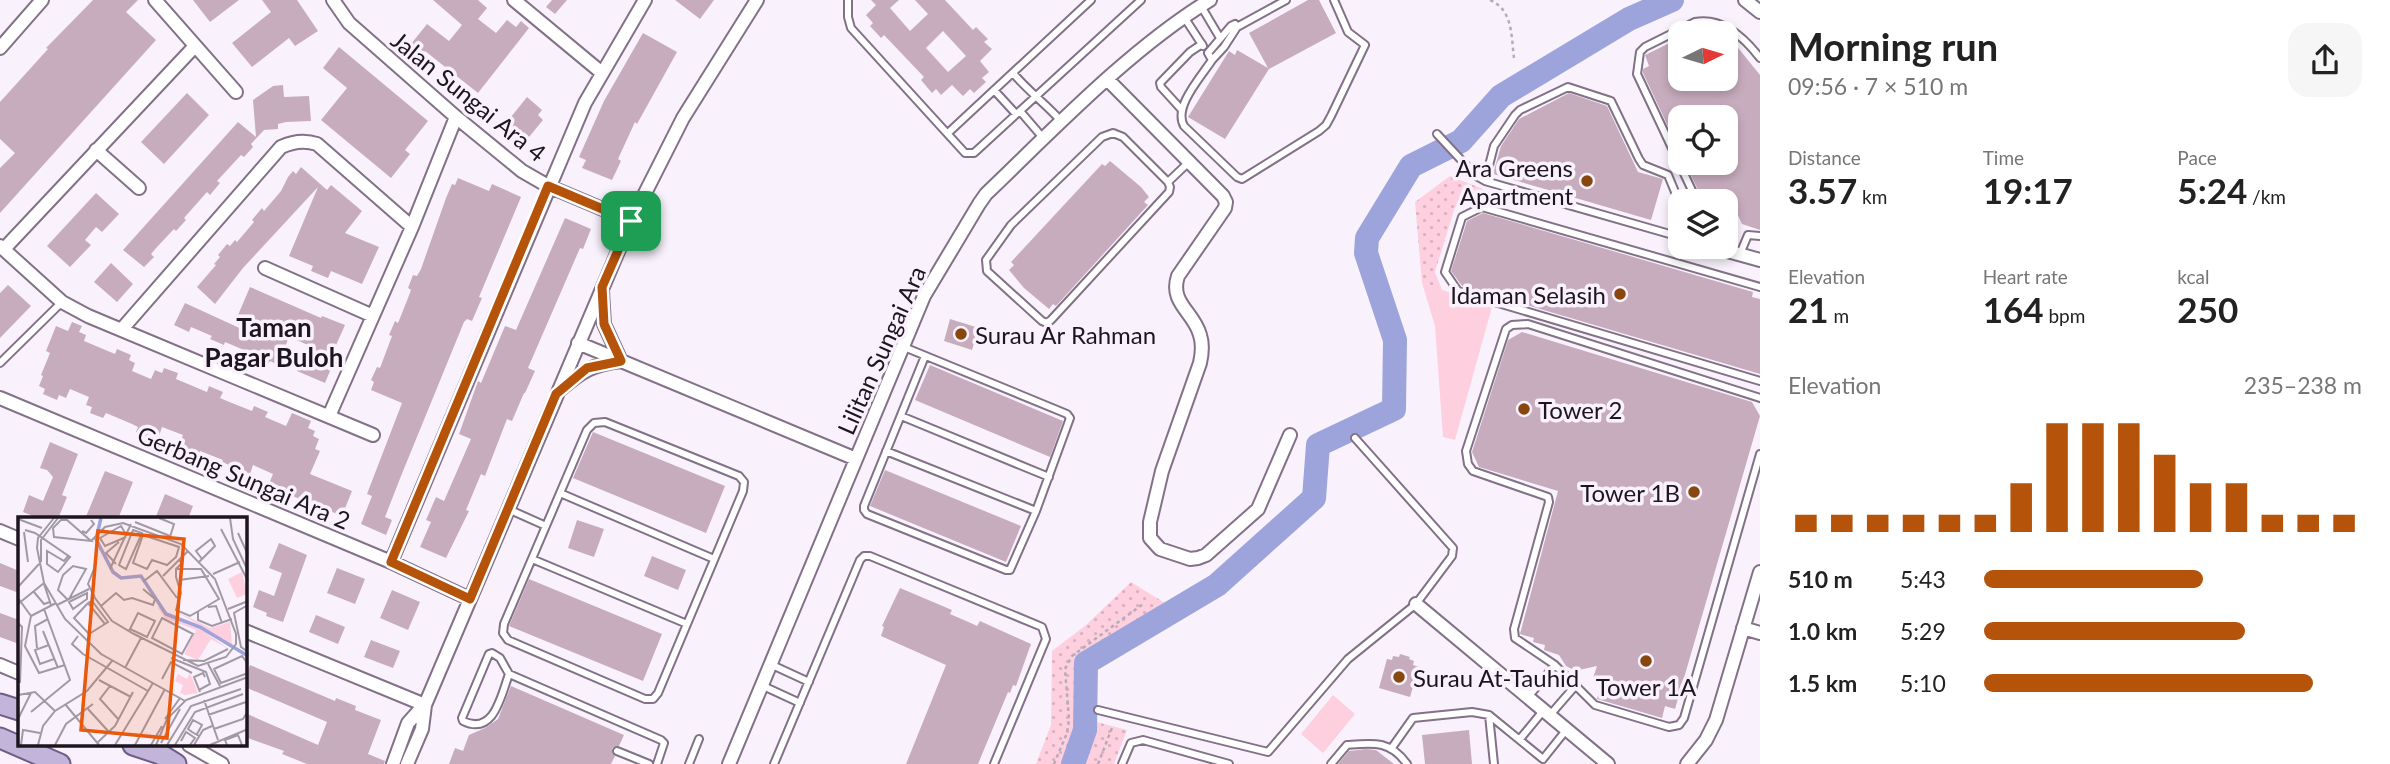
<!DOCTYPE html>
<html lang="en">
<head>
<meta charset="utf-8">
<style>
	body { margin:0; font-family:Lato,sans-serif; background:#f6f6f6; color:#222; height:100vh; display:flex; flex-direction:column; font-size:26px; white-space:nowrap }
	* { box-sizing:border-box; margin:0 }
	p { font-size:23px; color:#767676 }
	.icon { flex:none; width:38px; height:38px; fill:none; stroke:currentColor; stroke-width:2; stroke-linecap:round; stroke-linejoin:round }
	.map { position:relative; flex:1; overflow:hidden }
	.side { display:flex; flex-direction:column; background:#fff; width:630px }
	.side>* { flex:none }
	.needle { width:46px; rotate:85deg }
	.tools { position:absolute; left:1668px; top:21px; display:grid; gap:14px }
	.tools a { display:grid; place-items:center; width:70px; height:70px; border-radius:14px; background:#fff; box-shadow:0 4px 10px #0003; font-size:35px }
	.pin { position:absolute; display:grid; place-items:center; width:60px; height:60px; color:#fff; margin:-30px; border-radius:14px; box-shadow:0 4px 10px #0006 }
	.round { display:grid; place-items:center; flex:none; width:74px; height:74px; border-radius:21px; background:#f6f6f6 }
	.head { display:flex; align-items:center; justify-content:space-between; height:119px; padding:0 28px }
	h1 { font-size:38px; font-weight:700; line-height:52px }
	.metrics { display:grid; grid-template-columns:repeat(3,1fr); gap:10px; height:119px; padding:7px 28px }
	.metrics div { display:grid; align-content:center }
	.metrics b { font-size:35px; font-weight:700 }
	.metrics small { font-size:19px; font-weight:400 }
	.metrics p { font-size:19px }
	.chart { height:196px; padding:14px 28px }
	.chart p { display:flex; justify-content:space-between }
	.chart svg { width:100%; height:126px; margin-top:7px; stroke:#b45309; stroke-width:6 }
	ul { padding:0 28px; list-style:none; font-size:23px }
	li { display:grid; grid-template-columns:112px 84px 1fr; align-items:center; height:52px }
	li i { height:18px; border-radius:9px; background:#b45309 }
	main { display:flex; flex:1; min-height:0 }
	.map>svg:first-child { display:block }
</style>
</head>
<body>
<main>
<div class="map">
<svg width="1760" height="764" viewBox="0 0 1760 764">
	<defs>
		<pattern id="grass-dots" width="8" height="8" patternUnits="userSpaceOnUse" patternTransform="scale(1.75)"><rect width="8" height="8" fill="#fecfde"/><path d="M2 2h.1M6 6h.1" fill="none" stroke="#d9b1be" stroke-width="1.8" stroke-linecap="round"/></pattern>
	</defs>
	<rect width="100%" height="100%" fill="#f9f2fc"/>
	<path fill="url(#grass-dots)" d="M1450,176l33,13 -3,7 -25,11 -20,65 7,18 -20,-7 -7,-81z
		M1131,582l37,23 -89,55v66l-15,38h-28l15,-39 1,-74 34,-26z
		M1097,722l30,8 -13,34h-32z"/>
	<path fill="#fecfde" d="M1422,283l70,24 -37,133 -12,-3 -8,-111z
		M1333,695l22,19 -32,39 -22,-19z"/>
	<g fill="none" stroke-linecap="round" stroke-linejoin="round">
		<path stroke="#9da4db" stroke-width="24" d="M1073,764l12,-34 1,-67 131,-78 97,-87 4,-53 76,-36 1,-69 -29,-87 1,-15 44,-72 50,-25 40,-45 128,-77 43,-19"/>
	</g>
	<path fill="#c7acbe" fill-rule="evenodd" d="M93,0h45l-12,12 30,28 -156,173v-45l15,-15 -15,-14v-37l48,-53 -2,-1z
		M193,0h46l-29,22z
		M262,0h35l21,31 -23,15 -6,-8 -37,29 -20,-24 39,-31z
		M433,0h45l9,8 -9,11 18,14 11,-13 9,7 5,-6 8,7 -51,65 -53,-42 -2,3 -12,-10 16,-20 22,17 13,-16z
		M552,0h15l-12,14 -9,-7z
		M675,0h39l-14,19z
		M871,0h28l-9,8 20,23 18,-17 -13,-14h30l28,30 3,-3 12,12 -4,3 8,7 -12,12 9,11 -7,6 4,4 -12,11 -4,-4 -7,7 -11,-11 -11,10 -5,-6 -4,4 -11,-13 3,-3 -40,-42 -3,3 -11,-12 3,-3 -7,-8 10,-10zM943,31l23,25 -18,16 -22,-24z
		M1308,0h11l17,33 -67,36 -44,70 -37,-22 41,-66 6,4 2,-5 31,18 -19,-35z
		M643,33l34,19 -40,72 -2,-2 -17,37 3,2 -9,19 -30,-12 4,-8 -7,-3 25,-56z
		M1726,33l34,42v155l-18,-6 -16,-35 -24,9 -17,-35h41v-46h-46v35l-37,-79v-4l6,-3 -4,-11 35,-17v41h46z
		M339,47l89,74 -23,29 5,4 -19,24 -70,-58 26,-32 -24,-20z
		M283,85l1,12 25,-1 2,25 -25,1 -8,2v5l-14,1 -13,14 2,3 -9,10 -3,-2 -24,26 3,2 -10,12 -3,-3 -23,26 2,2 -10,11 -2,-2 -17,18 -6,7 3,3 -10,10 -21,-17 115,-128 18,15 -3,-37 20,-14z
		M187,93l22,22 -45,49 -23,-22z
		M1569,93l38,13 31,66 25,7 -12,41 -158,-46 8,-28 18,-27z
		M527,97l15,13 -4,5 5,5 -14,17 -5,-5 -6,7 -15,-12z
		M1110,161l31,26 8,10 -5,5 4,3 -92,101 -3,-2 -4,5 -25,-21 -15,-18 5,-5 -3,-3 91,-98 3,2z
		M301,167l26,23 4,-5 31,26 -17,22 34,14 -17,37 -31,-13 -3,7 -17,-7 2,-5 -24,-10 29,-69 -75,81 -28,36 -18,-17 19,-22 -2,-1 6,-7 -2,-2 9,-11 3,2 5,-6 2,2 17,-20 -2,-2 10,-12 2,3 17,-20 7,-14 5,-6 3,3z
		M458,178l31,13 3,-7 29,13 -42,100 3,1 -10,23 -5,-2 -3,3 -63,154 -16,41 7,3 -6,15 -25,-11 11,-28 -5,-2 35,-91 -31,-13 3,-8 -3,-2 6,-13 3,1 12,-32 -3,-1 6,-14 3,2 10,-25 3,-8 -3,-2 5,-13 4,1 4,-7 25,-71 6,-14 3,1z
		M96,193l23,21 -17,18 -6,-5 -11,13 6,5 -21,22 -23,-21z
		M1483,213l270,79 -1,5 8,2v75l-298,-88 -11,-15 16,-50z
		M565,218l26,11 -8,20 -3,-1 -52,120 7,3 -10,22h-1l-12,28 -5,-2 -22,57 -4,-2 -15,36 3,1 -23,47 -26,-11 11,-25 -5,-2 10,-23 8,4 27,-62 -12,-5 19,-53 3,2 24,-57 11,4z
		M111,263l22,21 -16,18 -23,-20z
		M8,285l23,21 -31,32v-45z
		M250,287l71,31 1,-2 23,9 -12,27 4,2 -12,29 -28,-12 11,-26 -19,-8 -11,28 -8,-4 -2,3 -13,-6 1,-3 -31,-13 -1,3 -14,-6 2,-3 -21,-9 -2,5 -15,-7 11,-22 61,28 -11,-9z
		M950,319l29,9 -7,22 -28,-9z
		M72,322l10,4 -3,6 7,3 -2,6 31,13 2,-5 14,6 -2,5 6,3 -3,8 19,8 4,-9 7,3 2,-5 14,5 -2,6 31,13 2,-6 14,6 -3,6 7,3 25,10 2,-5 14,6 -3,5 21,9 6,-13 19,8 -3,7 7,3 -2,5 6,3 -4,10 5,2 -10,23 42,17 -10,25 -74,-30 5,-12 -20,-9 -3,9 -8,-3 -2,5 -13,-6 2,-5 -7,-3 1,-2 -23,-9 -2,5 -14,-5 2,-6 -6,-2 3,-8 -21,-8 -3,9 -8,-3 -2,5 -13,-6 2,-5 -6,-3 -26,-11 -3,5 -13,-5 2,-6 -6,-2 3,-8 -19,-8 -4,9 -7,-3 -2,5 -14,-6 2,-5 -6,-3 4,-10 -2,-1 9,-22 -4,-2 10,-25 12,5z
		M1522,332l230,70 8,14 -85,293 -10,-3 -3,12 -65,-19 5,-19 -9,-2 4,-12 -18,4 -7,-1 -6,-3 -7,-11 -15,-5 1,-5 -12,-3 1,-4 -14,-4 38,-143 -79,-24 -7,-15 36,-112z
		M930,365l133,56 -13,36 -135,-57z
		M593,432l132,54 -19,47 -133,-55z
		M50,442l28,12 -16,41 5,2 -9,22h-17l-18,-7 6,-17 14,6 10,-24 -6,-7 -7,-2z
		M885,470l136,56 -15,36 -136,-56z
		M105,471l28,11 -15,37h-33z
		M165,494l28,12 -5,13h-33z
		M577,520l27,9 -10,28 -26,-9z
		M279,543l28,12 -24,67 -17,-6 1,-3 -14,-6 6,-17 15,6 8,-23 -13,-5z
		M652,556l34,14 -8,20 -34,-14z
		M0,563l19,8v22l-19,-7z
		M337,568l28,11 -10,25 -28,-11z
		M529,579l133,55 -19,47 -134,-55z
		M900,588l52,22 -2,4 23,10 4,2 3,-5 51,23 -15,42 -3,-1 -3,8 -2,-1 -30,72h-72l40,-99 -65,-29 3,-9 -2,-1z
		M392,590l28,12 -12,28 -28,-12z
		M0,613l19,7v24l-19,-7z
		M316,615l29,12 -7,17 -29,-12z
		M371,640l29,11 -7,17 -29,-11z
		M1400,654l10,3 -1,2 5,2 -1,4 6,2 -9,30 -31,-9 8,-29 5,1 1,-4 6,1z
		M250,665l85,36 1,-3 20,8 -1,4 26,10 -13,34 17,7 -1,3h-77l-25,-10 2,-3 -39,-14v-24l73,32 9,-23 -82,-35v-8z
		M511,686l113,49 -5,11 -7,2v4l3,4 -4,8h-162l6,-16 8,3 6,-16 16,-7 13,-9z
		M1469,730l3,34h-47l-3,-29z
		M1366,749l10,1 18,14h-56l11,-13z"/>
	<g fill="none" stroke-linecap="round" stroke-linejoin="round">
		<defs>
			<path id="lane" d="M848,0v17l3,11 114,125h9l167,-153
				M1286,0l-49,27 -2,-3 -4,2 -23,27 4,7c-11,17 -39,47 -28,66l53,51 5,2 77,-48 7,-6 5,-9 34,-71 -17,-13 -14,-32
				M1201,6l19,32
				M1184,17l19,29
				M1212,60l12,-13 13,-20
				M1013,73c15,18 33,31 49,49
				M994,90l22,24
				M1181,109l-20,-22 -1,-4 30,-31 12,-8
				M1020,111l24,28
				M948,133l143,-133
				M1113,133l10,4 45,45 2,5 -1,5 -118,128 -4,3 -5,-2 -55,-50 -1,-11 25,-35 91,-88z
				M1437,134l39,42 9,5 195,56
				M1485,181l9,-35 21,-31 5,-5 48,-23 43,14 28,58 4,6 25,10 12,29
				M1168,182l21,-20
				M1697,201l-60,-127 3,-22 5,-5 50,-25c27,-5 49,15 65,36
				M1726,216c13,7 4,23 0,35
				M1740,254l8,-19 12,1
				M1760,287l-278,-80 -20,10 -17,55 13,19 302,90
				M904,347l163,67 3,4 -34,93 -26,59h-4l-139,-56 -3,-4v-4l61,-150
				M0,363l62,-61
				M1760,398l-232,-74 -16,1 -6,4 -40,122 2,13 5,7 75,26 1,5 -35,127 1,9 40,27 40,40 74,22 10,-2 5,-7 76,-264
				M901,416l148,61
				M605,422l134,54 5,6 -1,9 -85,202 -5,6h-8l-137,-59 -5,-7 1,-9 83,-194 7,-7z
				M886,451l150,60
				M560,493l154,66
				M508,509l38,17
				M532,559l155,65
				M492,653l8,5 9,16c-8,22 -15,62 -46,47l-1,-3 27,-64z
				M770,664l39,18
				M509,674l152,66 3,3 -7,21
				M761,685l39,18
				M1528,697l27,-32
				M1098,710l170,42 80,-93 68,-55 36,-48 1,-8 -98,-110
				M1489,715l5,49
				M1550,715l26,-30
				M1520,739l23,-28
				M1391,749l22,-31 59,-6 17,3 54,44 24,-30
				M617,751l32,13
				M689,764l10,-25
				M774,764l86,-204 4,-4h6l172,71 4,12 -52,125
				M1122,764l9,-21 12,-3 86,24
				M1331,764l16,-19c26,-2 43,-5 60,19"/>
			<path id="street" d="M155,0l81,92
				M333,0l16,23 107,94 66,54 26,15 83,35
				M514,0l88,73
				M1745,0l15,12
				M0,48l42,-48
				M1108,80l115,116 3,6 -1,6 -47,68c-9,27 16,36 22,59 3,9 2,19 0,28l-38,108 -12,51v16l10,11 30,10 8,-1 8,-3 52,-46 32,-74
				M96,150l43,38
				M0,246l62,56 26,14 285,119
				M1713,247l47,13
				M4,249l191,-203
				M265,268l108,48
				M122,329l159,-182c11,-5 24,-7 36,-3l95,83
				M578,343l278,116
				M561,389c21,-18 33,-25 60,-28l-17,-37 -2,-33
				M0,398l391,164 79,37
				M329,416l83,-189 44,-110
				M0,531l19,8
				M391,562l194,-459 60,-103
				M1416,604l192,160
				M1743,628l17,5
				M245,631l180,74
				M0,665l19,8
				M189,745l33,19
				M393,764l15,-41 16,-18
				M407,764l15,-35 3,-24 206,-484 52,-103 74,-118
				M729,764l195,-468 55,-92 7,-10c68,-65 144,-145 224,-194
				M1687,764l19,-24 10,-20 44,-148"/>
			<path id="primary" d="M0,704l19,6
				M0,738l60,26
				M133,745l27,9 16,10"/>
		</defs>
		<use href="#lane" stroke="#827187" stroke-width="10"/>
		<use href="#street" stroke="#827187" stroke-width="16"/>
		<use href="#primary" stroke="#6d5d89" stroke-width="23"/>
		<path stroke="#b4adb7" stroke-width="2.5" stroke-dasharray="3.5 3.5" stroke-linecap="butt" d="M1490,0c23,10 21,35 24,58
			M1054,764l13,-31 2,-14 -4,-50 7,-13 71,-52
			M1098,764l14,-36"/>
		<use href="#lane" stroke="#fff" stroke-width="6"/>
		<use href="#street" stroke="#fff" stroke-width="12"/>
		<use href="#primary" stroke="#c1b5da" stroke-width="19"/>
	</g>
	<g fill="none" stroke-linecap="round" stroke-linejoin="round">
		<defs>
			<path id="route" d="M548,186l83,35 -29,66 2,37 17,37 -34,7 -31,26 -86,205 -79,-37z"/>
		</defs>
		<use href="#route" stroke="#fff" stroke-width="14"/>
		<use href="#route" stroke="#b45309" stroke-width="9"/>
	</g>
	<g fill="#87470f" stroke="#f9f2fc" stroke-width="2.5">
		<circle cx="1587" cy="181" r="7"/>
		<circle cx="1620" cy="294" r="7"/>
		<circle cx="961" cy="334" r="7"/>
		<circle cx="1524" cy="409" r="7"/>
		<circle cx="1694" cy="492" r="7"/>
		<circle cx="1646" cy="661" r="7"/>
		<circle cx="1399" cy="677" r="7"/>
	</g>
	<g text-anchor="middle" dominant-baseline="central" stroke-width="7" stroke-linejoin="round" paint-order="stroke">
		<g font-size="24" fill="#1d161f" stroke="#f9f2fc">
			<text transform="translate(469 96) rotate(39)">Jalan Sungai Ara 4</text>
			<text transform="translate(881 350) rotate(-66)">Lilitan Sungai Ara</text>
			<text transform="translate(244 477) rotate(23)">Gerbang Sungai Ara 2</text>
		</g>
		<g font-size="24" fill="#1d161f" stroke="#f9f2fc" text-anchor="end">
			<text x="1573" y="167">Ara Greens<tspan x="1573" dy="28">Apartment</tspan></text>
			<text x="1606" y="294">Idaman Selasih</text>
			<text x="975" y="334" text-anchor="start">Surau Ar Rahman</text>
			<text x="1538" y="409" text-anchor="start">Tower 2</text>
			<text x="1680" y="492">Tower 1B</text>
			<text x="1413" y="677" text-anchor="start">Surau At-Tauhid</text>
			<text x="1646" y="686" text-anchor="middle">Tower 1A</text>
		</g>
		<g font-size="26" font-weight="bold" fill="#1d161f" stroke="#f9f2fc">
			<text x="274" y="327">Taman<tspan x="274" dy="30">Pagar Buloh</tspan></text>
		</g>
	</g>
	<g transform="translate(18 517)">
		<rect width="229" height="229" fill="#f9f2fc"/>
		<path d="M142,87l6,11 34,13 30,22 -19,-11 -13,21 -14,-6 12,-24 -31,-12 -7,-10zM156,93l36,18 20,-6 2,23zM172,156l8,20 -13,2 -5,-2 3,-8 -8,-4 3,-7 9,5z" fill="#fecfde"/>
		<path d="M224,55l5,22 -10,4 -9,-19z" fill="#fecfde"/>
		<path fill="none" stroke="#9da4db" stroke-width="3.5" d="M83,1l-5,21 17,33 8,6 20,-2 25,38 34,13 48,29"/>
		<path fill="none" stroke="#a19aa4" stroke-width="2" d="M36,1l-16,20 -1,10 7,35 21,36 36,35 84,47M141,1l15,6 -4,13M212,1l3,21 15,32M0,2l24,9M43,3h6l24,21 -37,-4 -1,-9zM117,5l35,14M203,12l27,52M7,13l10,3 35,24 -12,15 -11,-8v-13l17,10 5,-6M115,13l9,3 -16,36 -7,-4zM64,14l4,2 8,-9 -3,-4M6,15l4,30M220,16l10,22M125,18l36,12 -3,10 -9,8 -15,-5 -5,9 -14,-6zM108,20l-21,9 -5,-8 21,-12 6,10M73,24l14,-14 18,-4 58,21 34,35 21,55v10l-10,13 -28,9 -64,-32 -22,-13 -17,-23 -7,-14 6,-15M23,45v-22l17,-22M181,45l16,-16 -4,-7 -15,12 6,8M98,47l-10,-11 13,-11M92,52l21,-45M158,52h25l18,30 -29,17 -14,-6 5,-17 -5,-16v-8l6,-6 -3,-3M195,57l27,-12M145,59l25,-25M161,63l30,-4M126,64l13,-10 20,27M26,67l7,21M0,70l21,-23M16,75l10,12 6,-2M69,76v6l-14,10 -4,-7zM0,81l13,18M50,83l-10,-10 5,-15 10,-9 13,3 -17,30M38,86l-25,13 -6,30 14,27 26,-8M70,86l-14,15 15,16 16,-10M70,86l4,-2 16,21 -3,2M70,86l17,21M0,87l26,-21M39,88l32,-16M230,88l-14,8 7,34 7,5M83,89l15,-13 8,7 8,-2 21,7 2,-6 -12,-10M190,90l8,-1 6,17M210,92l20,-8M180,95v8l14,6 20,-7M144,101l31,16 -11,20 -30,-16zM0,106l4,4 -2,56M25,114l15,37M111,114l9,-18 17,8 -8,16 -17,-8M60,119l-6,8 11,10 65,37M31,128l-14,5 5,14 14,-5M19,131l-2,-22 13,-7M153,141l35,14 4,12 -11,6M165,143l21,1 24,-12M190,147l12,22M230,147l-6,-8 -28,13 7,14 27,-10M107,151l16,-30M144,162l9,-17 21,11M81,163l32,17M92,169l-10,13 19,21M182,175l-6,-15 9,-4 2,4M0,178l17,-3 20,19M186,183l14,40M47,187l34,41M70,192l21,23M13,195l39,-32 -26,-71M190,198l38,-13M0,202l13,-26M147,202l15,-21M196,212l29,-10 5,-8M179,217l5,-9 -9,-5 -5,9 4,3 7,4M163,224l5,-9 9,6 -5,7M79,226l18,-17 18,-34M143,226l19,-34M3,228l2,-15 17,3M20,228l5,-19 12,-15 32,-20 25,-30M37,228l11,-21 27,-20M97,228l38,-62M117,228l30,-56M133,228l11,-19M138,228l11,-26 19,-19 62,-23M149,228l24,-39 50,-17M157,228l20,-33 48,-18M176,228l9,-15 9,-4M192,228l38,-16M209,228l-2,-5 13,-5 4,10"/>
		<path fill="#e8590c" fill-opacity="0.15" stroke="#e8590c" stroke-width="3.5" d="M80,14l86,8 -17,199 -86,-8z"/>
		<rect width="229" height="229" fill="none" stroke="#1d161f" stroke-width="3.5"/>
	</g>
</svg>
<div class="tools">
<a><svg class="needle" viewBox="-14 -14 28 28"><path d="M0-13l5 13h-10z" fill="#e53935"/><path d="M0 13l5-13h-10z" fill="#767676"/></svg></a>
<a><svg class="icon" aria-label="locate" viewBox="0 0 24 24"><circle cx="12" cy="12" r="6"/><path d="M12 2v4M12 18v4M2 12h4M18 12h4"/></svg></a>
<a><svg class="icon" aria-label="layers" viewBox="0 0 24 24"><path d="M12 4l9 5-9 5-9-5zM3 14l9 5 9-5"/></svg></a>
</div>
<div class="pin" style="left:631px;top:221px;background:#1e9e55"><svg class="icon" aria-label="arrive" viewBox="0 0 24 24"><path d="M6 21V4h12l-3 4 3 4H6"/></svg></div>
</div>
<section class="side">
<div class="head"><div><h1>Morning run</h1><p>09:56 · 7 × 510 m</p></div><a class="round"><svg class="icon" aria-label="share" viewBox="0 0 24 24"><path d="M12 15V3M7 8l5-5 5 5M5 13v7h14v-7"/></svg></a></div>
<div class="metrics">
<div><p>Distance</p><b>3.57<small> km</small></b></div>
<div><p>Time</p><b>19:17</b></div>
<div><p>Pace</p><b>5:24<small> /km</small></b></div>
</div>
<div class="metrics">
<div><p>Elevation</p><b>21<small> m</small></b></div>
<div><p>Heart rate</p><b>164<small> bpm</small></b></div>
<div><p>kcal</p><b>250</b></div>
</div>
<div class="chart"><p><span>Elevation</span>235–238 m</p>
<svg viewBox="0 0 160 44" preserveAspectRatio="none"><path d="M5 44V38M15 44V38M25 44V38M35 44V38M45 44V38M55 44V38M65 44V27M75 44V6M85 44V6M95 44V6M105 44V17M115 44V27M125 44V27M135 44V38M145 44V38M155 44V38"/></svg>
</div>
<ul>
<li><b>510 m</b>5:43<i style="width:58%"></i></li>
<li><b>1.0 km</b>5:29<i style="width:69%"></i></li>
<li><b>1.5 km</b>5:10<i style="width:87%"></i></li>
</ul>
</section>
</main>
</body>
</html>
